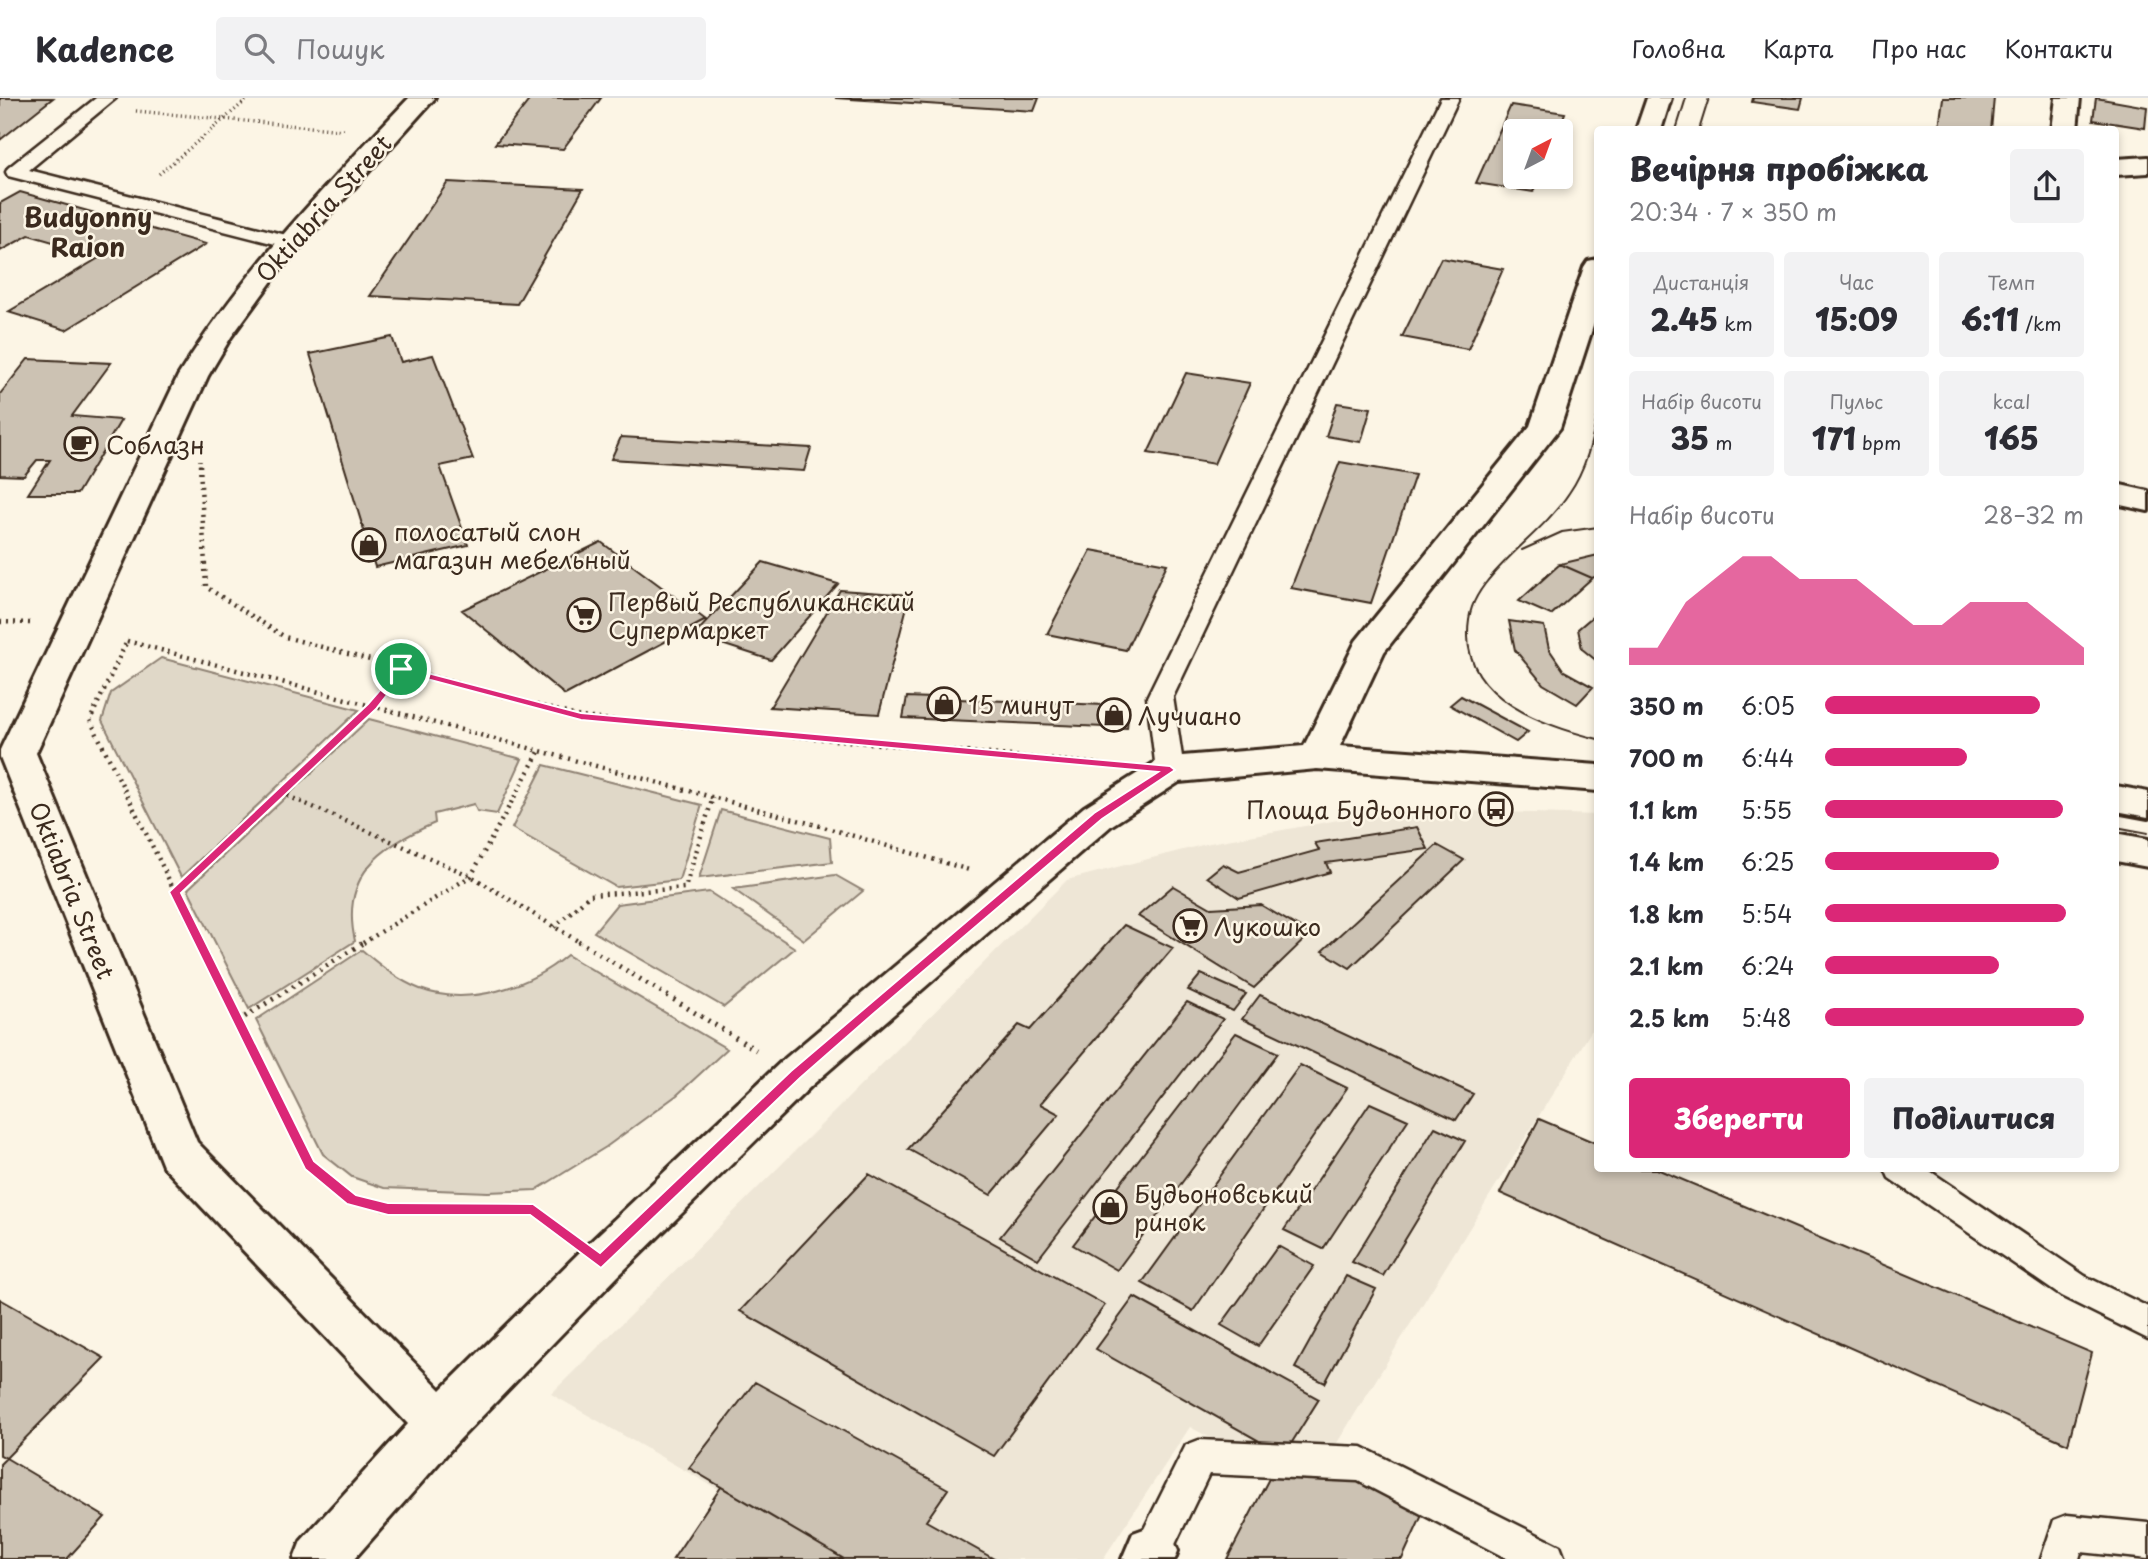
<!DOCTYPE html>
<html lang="uk">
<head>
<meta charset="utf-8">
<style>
	body { margin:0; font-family:"Playpen Sans",sans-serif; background:#f2f2f3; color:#2b2b33; height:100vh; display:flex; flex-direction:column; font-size:26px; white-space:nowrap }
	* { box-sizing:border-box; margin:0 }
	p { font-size:23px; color:#7c7c81 }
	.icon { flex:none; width:38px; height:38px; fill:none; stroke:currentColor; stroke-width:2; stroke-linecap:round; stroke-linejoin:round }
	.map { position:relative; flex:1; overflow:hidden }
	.sheet { position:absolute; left:1594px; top:28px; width:525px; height:1046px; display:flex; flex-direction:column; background:#fff; border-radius:7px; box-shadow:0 4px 10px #0003 }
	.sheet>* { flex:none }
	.needle { width:46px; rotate:41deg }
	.tools { position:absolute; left:1503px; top:21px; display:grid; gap:14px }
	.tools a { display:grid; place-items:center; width:70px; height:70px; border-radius:7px; background:#fff; box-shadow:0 4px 10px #0003; font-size:35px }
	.pin { position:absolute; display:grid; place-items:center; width:60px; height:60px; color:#fff; margin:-30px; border:4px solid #fff; border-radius:50%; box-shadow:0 2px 7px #0007 }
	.round { display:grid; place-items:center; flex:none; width:74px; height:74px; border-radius:7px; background:#f2f2f3 }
	.head { display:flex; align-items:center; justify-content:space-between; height:119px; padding:0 35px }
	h1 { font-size:32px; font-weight:800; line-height:52px }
	.figures { display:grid; grid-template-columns:repeat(3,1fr); gap:10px; height:119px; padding:7px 35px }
	.figures div { display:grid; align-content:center; border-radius:7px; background:#f2f2f3; text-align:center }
	.figures b { font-size:30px; font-weight:800 }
	.figures small { font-size:19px; font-weight:400 }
	.figures p { font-size:19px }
	.chart { height:196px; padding:14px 35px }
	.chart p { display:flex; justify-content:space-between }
	.chart svg { width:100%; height:126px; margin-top:7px; fill:#db2777; opacity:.7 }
	.button { display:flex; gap:14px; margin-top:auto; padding:14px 35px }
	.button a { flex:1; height:80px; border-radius:7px; background:#db2777; color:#fff; font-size:28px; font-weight:800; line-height:80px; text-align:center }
	.button a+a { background:#f2f2f3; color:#2b2b33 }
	ul { padding:0 35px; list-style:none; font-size:23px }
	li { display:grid; grid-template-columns:112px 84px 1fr; align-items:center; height:52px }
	li i { height:18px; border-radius:9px; background:#db2777 }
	header { display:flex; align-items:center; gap:42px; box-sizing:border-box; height:98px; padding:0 35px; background:#fff; border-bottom:2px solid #e1e1e2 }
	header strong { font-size:33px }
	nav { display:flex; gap:38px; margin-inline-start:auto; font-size:24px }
	.search { width:490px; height:63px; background:#f2f2f3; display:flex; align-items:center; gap:18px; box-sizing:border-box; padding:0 24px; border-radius:7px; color:#7c7c81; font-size:26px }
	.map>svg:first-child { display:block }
</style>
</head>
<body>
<header>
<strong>Kadence</strong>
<div class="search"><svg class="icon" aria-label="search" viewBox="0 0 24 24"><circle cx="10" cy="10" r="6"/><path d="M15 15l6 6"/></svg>Пошук</div>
<nav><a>Головна</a><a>Карта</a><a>Про нас</a><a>Контакти</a></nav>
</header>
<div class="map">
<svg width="2148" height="1461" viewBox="0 0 2148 1461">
	<rect width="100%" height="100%" fill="#fcf5e5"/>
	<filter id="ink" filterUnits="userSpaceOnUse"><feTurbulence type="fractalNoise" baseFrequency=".0143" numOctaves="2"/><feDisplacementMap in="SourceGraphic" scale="14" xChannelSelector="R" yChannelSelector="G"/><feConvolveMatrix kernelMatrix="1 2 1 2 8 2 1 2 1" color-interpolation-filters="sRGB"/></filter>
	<g filter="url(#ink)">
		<path fill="#eee6d6" d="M1399,711l199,6v205l-290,470 -118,-63 -87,132h-263l-289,-165 516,-514 143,-37z"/>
		<path fill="#e0d8c8" stroke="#8e8173" stroke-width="2" d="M161,560l198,52 -178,167 -79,-156 9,-28z
			M369,621l153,40 -25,55 -20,-3 -3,-7 -40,10 1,9c-55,23 -95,53 -80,118l-106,68 -61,-120z
			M544,667l158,40 -23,75 -63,7 -104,-59z
			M721,712l109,28 2,24 -133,16z
			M835,777l28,16 -59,49 -71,-51z
			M709,794l86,56 -71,59 -130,-75 23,-28z
			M362,852c18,15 35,30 58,39 49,18 109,-2 147,-34l160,94 -50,46 -71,52 -70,43 -48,2 -104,-4 -32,-11 -29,-23 -67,-134z"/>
		<path fill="#ccc2b3" stroke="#3b2a1e" stroke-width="2" d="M0,0h53l-53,42z
			M531,0h70l-38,51 -68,-5z
			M835,0h204l-5,13z
			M1753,0h50l-3,11 -48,-7z
			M1943,0h51l-3,32 -52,-3z
			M2096,0l51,9 -2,21 -52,-8z
			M1511,7l54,8 -7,18h-42v46h23l-6,15 -57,-9z
			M448,84l135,7 -66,115 -147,-8z
			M20,94l186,52 -140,86 -58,-18 94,-56 -73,-21 -29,16v-48z
			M1441,160l62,11 -35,80 -66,-12z
			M392,239l9,25 32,-7 40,104 -33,7 28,79 -93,22 -65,-213z
			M28,261l83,4 -39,53 49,4 -44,74h-49l22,-34h-13l-13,16 -24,-1v-81z
			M1186,275l64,10 -36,81 -66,-11z
			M1337,305l34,5 -10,34 -35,-6z
			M621,339l190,11 -7,23 -193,-12z
			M1340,364l75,13 -44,128 -80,-15z
			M601,444l105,78 -141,75 -103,-85z
			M1091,452l76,14 -41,86 -79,-16z
			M1598,457v21l-6,2 -32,-14z
			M763,464l75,22 -67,76 -77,-25z
			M1560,466l32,14 -41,37 -32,-14z
			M840,492l70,5 -31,119 -109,-7z
			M1598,514v50l-16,-13 -4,-20z
			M1509,523l35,5 5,23 15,22 29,16 -16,17 -34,-20 -28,-34z
			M1461,598l67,36 -12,10 -66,-37z
			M907,599l222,9 -2,22 -224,-10z
			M1417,729l11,22 -102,14 4,9 -91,26 -32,-21 16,-13 16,8 80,-22 -4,-7z
			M1437,747l27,15 -114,108 -28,-17z
			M1173,788l38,22 50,-3 49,29 -56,54 -116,-72z
			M1124,827l49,23 -133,156 19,10 -68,81 -83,-46 111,-124 11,5z
			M1201,876l45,20 -13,17 -45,-21z
			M1260,897l213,99 -17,26 -214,-101z
			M1187,904l36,17 -185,240 -38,-22z
			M1236,935l42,20 -161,217 -44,-25z
			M1300,967l47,23 -154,223 -51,-28z
			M1370,1005l38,17 -85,129 -39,-19z
			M1539,1021l59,25v25h59l435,184 -24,91 -568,-251z
			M1435,1029l30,14 -82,135 -31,-14z
			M869,1076l236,131 -111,151 -254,-145z
			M1278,1148l36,20 -56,80 -37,-21z
			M1346,1178l30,13 -51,94 -30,-15z
			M1134,1199l185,102 -35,56 -188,-106z
			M0,1201l104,59 -98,100 -6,-3z
			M755,1284l193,107 -22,32 68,38h-150l-155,-91z
			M1286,1348l137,67 -21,46h-175z
			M6,1360l99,59 -38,42h-67v-95z
			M721,1389l123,72h-171z"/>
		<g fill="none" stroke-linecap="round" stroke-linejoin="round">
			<defs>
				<path id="lane" d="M96,0h20l-87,72 265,67 3,4 -3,4 -7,2 -279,-71 -2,-4 2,-4z
					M1441,0h18l-286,599 11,73 -4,6 -10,3 -10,-3 -4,-6 -9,-73z
					M1885,1071h42l158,107 63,31v32l-87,-43 -172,-118z
					M1199,1342l163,7 198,99 5,13h-57l-150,-78 -149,-7 -41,85h-32l-3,-8 53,-106z
					M2067,1417l81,8v36l-67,-7 -2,7h-38l13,-39z"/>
				<path id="street" d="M2056,0h24l-3,32h-25z
					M2148,59v16l-32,2v-16z
					M2116,386l32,7v20l-32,-7z
					M1152,1428l19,7 7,18 -3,8h-53l11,-26z"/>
				<path id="secondary" d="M409,0h26l-155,172 -49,67 -23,39 -172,377 161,389 244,248 143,-142 197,-186 303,-255 73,-46 13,-4 134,-11 52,-105 174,-215 54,-159 4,-6 10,-2v52l-38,117 -176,224 -44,94 258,19v26l-281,-22 -138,13 -67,43 -301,261 -193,190 -159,164 -105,119h-60l7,-18 107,-117 -245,-258 -163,-409v-7l178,-374c65,-104 147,-190 231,-278z
					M1647,0h24l-10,32h-25z
					M2116,688l32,6v26l-32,-6z
					M2116,735l32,6v28l-32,-6z"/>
			</defs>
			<use href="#lane" stroke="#3b2a1e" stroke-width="5"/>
			<use href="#street" stroke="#3b2a1e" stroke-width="6"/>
			<use href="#secondary" stroke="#3b2a1e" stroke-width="6"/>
			<path stroke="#3b2a1e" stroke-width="3.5" stroke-dasharray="1 3.5" stroke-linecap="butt" d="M136,13l207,19
				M159,76l90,-76
				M200,362v7"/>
			<path stroke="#3b2a1e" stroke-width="4.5" stroke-dasharray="2 5" stroke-linecap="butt" d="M200,367l6,122 79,50 296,80 519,47
				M0,524l30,1
				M127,543l245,65 -197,186 -85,-172z
				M372,608l448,120 149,44
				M372,608l29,-37
				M281,695l190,83 110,67
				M175,794l25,51
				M554,829l36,-32 95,-7 28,-91
				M363,845l108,-67 69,-126"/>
			<path stroke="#3b2a1e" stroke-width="5" stroke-dasharray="2 6" stroke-linecap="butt" d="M199,843l110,224 43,35 36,9h144l32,24
				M578,843l178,109
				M238,923l128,-80"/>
			<use href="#lane" fill="#fcf5e5" fill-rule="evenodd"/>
			<use href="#street" fill="#fcf5e5" fill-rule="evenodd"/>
			<use href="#secondary" fill="#fcf5e5" fill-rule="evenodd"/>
			<path stroke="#3b2a1e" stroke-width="2" d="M1676,32l10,-32
				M1699,32l10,-32
				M1598,315c-6,28 -12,56 -29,80 -23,35 -59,58 -84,91 -12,16 -17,29 -17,49 -2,66 77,93 130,106
				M1522,452l40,-18 36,-5
				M2116,714l32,6
				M2116,729l32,6"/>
		</g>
	</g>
	<path fill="#db2777" stroke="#fff" stroke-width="2" fill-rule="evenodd" d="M401,568l180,47 589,53 5,4 -73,49 -229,195 -73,64 -199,190 -71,-53h-142l-41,-11 -42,-35 -136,-277 199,-188zM404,575l177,47 577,52 -64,41 -303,258 -191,182 -67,-49 -145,-1 -32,-8 -42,-34 -133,-268 195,-184z"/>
	<defs>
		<symbol id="cafe-ring" viewBox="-11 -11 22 22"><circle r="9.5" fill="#fcf5e5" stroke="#3b2a1e" stroke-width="1.5"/><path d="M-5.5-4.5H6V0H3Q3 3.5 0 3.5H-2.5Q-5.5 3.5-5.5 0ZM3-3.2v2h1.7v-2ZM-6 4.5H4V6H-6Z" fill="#3b2a1e"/></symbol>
		<symbol id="shop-ring" viewBox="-11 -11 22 22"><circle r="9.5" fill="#fcf5e5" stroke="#3b2a1e" stroke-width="1.5"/><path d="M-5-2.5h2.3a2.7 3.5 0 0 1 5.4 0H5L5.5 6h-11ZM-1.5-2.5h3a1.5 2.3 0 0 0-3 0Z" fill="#3b2a1e"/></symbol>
		<symbol id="supermarket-ring" viewBox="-11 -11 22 22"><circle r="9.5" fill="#fcf5e5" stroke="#3b2a1e" stroke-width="1.5"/><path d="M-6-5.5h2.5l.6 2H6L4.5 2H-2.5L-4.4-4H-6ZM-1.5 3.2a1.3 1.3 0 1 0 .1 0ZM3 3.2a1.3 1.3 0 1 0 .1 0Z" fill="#3b2a1e"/></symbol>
		<symbol id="bus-ring" viewBox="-11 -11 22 22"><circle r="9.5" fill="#fcf5e5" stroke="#3b2a1e" stroke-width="1.5"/><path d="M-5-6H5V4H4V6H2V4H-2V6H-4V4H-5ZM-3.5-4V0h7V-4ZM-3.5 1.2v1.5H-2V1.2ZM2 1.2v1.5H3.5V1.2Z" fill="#3b2a1e"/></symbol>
	</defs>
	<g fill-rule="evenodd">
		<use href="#cafe-ring" x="62" y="327" width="38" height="38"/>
		<use href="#shop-ring" x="350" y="428" width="38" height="38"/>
		<use href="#supermarket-ring" x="565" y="498" width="38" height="38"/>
		<use href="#shop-ring" x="925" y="587" width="38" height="38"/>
		<use href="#shop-ring" x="1095" y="598" width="38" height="38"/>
		<use href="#bus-ring" x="1477" y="692" width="38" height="38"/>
		<use href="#supermarket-ring" x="1171" y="809" width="38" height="38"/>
		<use href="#shop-ring" x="1091" y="1090" width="38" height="38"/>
	</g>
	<g text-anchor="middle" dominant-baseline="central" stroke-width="5" stroke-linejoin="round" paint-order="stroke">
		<g font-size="24" fill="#3b2a1e" stroke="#fcf5e5">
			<text transform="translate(323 110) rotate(-48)">Oktiabria Street</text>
			<text transform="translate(73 792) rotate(68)">Oktiabria Street</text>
		</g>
		<g font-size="24" fill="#3b2a1e" stroke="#fcf5e5" text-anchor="start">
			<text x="106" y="346">Соблазн</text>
			<text x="394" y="433">полосатый слон<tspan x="394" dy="28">магазин мебельный</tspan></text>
			<text x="608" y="503">Первый Республиканский<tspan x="608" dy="28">Супермаркет</tspan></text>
			<text x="968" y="606">15 минут</text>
			<text x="1138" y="617">Лучиано</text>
			<text x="1472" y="711" text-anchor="end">Площа Будьонного</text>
			<text x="1214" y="828">Лукошко</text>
			<text x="1134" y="1095">Будьоновський<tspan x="1134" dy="28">ринок</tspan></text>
		</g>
		<g font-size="26" font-weight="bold" fill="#3b2a1e" stroke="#fcf5e5">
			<text x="88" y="118">Budyonny<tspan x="88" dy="30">Raion</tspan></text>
		</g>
	</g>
</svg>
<div class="tools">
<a><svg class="needle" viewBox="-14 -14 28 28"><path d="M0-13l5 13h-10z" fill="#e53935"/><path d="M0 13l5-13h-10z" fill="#7c7c81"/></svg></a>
</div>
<div class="pin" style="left:401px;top:571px;background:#1e9e55"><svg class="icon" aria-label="arrive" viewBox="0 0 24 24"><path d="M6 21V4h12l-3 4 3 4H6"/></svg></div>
<section class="sheet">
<div class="head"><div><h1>Вечірня пробіжка</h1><p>20:34 · 7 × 350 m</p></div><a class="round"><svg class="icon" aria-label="share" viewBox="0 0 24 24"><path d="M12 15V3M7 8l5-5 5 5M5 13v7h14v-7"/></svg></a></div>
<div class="figures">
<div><p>Дистанція</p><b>2.45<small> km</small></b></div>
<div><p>Час</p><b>15:09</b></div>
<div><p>Темп</p><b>6:11<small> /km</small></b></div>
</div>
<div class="figures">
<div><p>Набір висоти</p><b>35<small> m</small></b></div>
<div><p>Пульс</p><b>171<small> bpm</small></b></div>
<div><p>kcal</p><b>165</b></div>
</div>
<div class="chart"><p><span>Набір висоти</span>28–32 m</p>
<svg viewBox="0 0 160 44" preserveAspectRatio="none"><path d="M0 44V38L10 38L20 22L30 14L40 6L50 6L60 14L70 14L80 14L90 22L100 30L110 30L120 22L130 22L140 22L150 30L160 38V44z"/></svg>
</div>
<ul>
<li><b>350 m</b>6:05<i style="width:83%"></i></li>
<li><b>700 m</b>6:44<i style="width:55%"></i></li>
<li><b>1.1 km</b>5:55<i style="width:92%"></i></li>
<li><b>1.4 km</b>6:25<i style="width:67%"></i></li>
<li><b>1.8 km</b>5:54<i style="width:93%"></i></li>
<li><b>2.1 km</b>6:24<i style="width:67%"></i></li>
<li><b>2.5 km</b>5:48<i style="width:100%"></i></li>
</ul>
<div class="button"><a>Зберегти</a><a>Поділитися</a></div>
</section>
</div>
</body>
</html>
